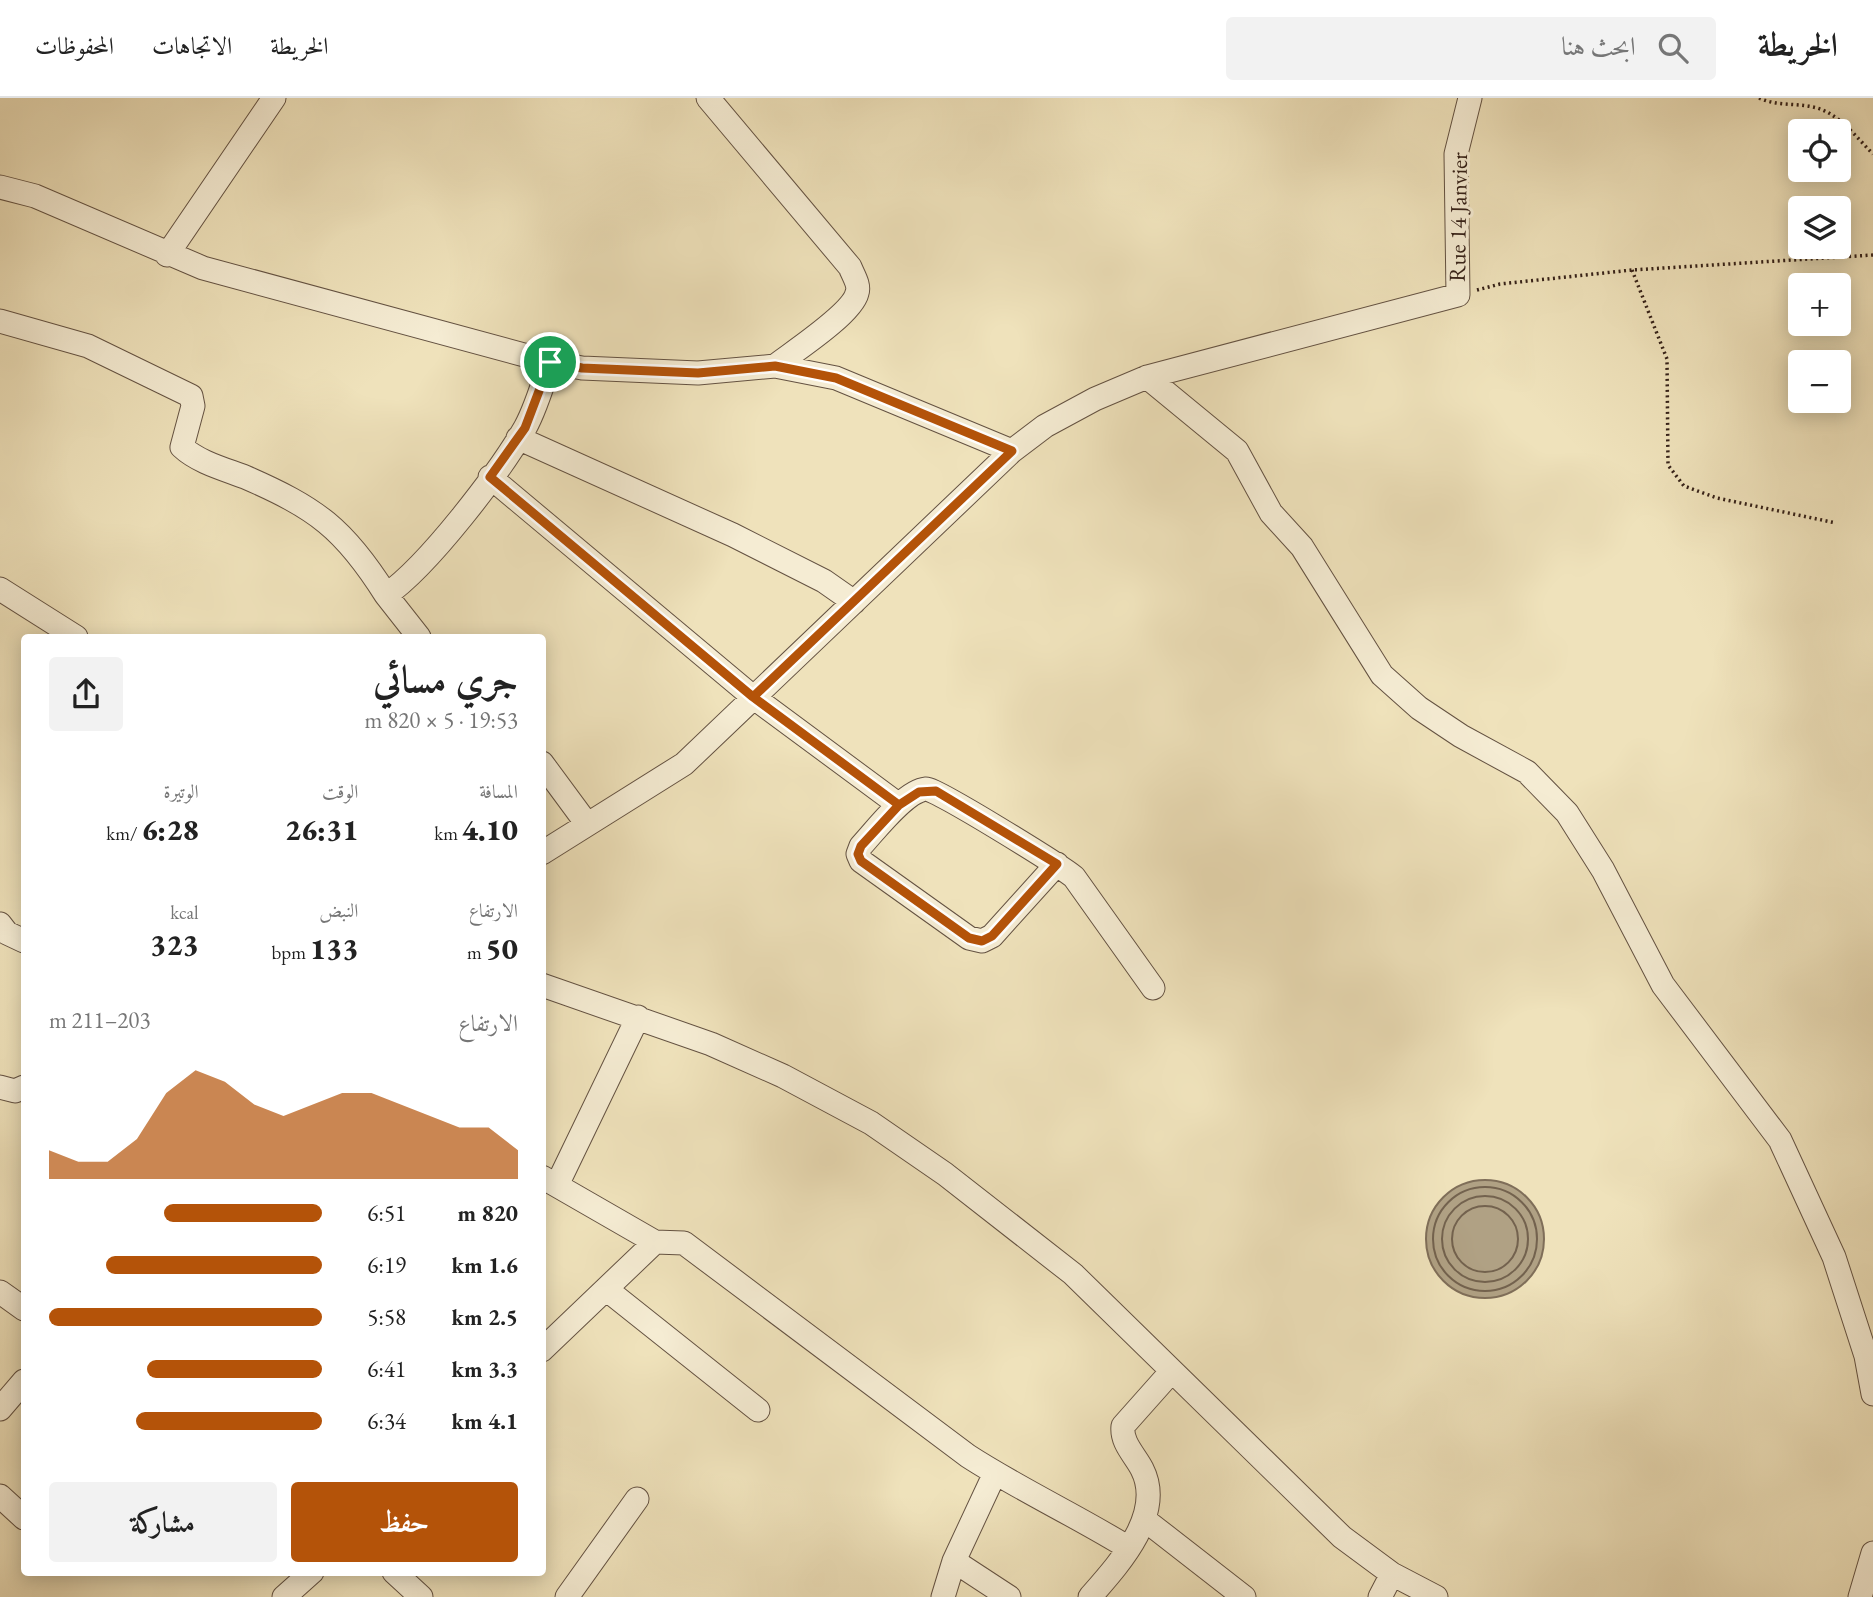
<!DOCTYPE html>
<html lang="ar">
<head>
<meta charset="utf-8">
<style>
	body { margin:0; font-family:"EB Garamond",Amiri,serif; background:#f2f2f2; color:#222; direction:rtl; height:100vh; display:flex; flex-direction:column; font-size:26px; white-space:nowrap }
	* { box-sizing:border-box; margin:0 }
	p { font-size:23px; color:#767676 }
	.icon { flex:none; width:38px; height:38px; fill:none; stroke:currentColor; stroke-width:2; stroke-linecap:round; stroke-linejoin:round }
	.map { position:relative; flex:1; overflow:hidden; direction:ltr }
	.sheet { position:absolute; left:21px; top:536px; width:525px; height:942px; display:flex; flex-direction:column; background:#fff; border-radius:7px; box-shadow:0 4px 18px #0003; direction:rtl }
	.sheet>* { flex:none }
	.tools { position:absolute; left:1788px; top:21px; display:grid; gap:14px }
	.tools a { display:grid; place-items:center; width:63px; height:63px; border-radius:7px; background:#fff; box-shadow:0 4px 18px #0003; font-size:35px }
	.pin { position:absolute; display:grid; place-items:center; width:60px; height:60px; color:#fff; margin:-30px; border:4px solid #fff; border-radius:50%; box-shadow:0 2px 7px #0007 }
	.round { display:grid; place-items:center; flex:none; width:74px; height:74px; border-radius:7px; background:#f2f2f2 }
	.headline { display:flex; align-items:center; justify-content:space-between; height:119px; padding:0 28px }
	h1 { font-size:38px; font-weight:800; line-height:52px }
	.stats { display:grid; grid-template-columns:repeat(3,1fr); gap:10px; height:119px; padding:7px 28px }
	.stats div { display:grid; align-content:center }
	.stats b { font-size:30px; font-weight:800 }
	.stats small { font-size:19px; font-weight:400 }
	.stats p { font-size:19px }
	.chart { height:196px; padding:14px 28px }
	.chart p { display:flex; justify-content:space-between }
	.chart svg { width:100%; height:126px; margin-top:7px; fill:#b45309; opacity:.7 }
	.button { display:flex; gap:14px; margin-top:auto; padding:14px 28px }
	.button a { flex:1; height:80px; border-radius:7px; background:#b45309; color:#fff; font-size:28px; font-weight:800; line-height:80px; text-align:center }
	.button a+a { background:#f2f2f2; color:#222 }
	ul { padding:0 28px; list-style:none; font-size:23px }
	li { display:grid; grid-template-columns:112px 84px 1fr; align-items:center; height:52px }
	li i { height:18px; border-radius:9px; background:#b45309 }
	header { display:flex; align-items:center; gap:42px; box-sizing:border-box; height:98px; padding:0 35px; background:#fff; border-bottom:2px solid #e0e0e0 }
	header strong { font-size:33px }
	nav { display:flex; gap:38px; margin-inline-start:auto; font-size:24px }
	.search { width:490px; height:63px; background:#f2f2f2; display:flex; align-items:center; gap:18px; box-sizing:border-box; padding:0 24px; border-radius:7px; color:#767676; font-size:26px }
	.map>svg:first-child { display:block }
</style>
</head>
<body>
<header>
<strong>الخريطة</strong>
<div class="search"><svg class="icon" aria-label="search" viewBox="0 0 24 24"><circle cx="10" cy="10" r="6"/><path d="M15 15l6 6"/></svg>ابحث هنا</div>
<nav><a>الخريطة</a><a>الاتجاهات</a><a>المحفوظات</a></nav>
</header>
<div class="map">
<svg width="1873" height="1499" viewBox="0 0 1873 1499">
	<rect width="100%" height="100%" fill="#efe2bb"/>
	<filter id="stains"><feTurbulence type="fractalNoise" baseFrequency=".00286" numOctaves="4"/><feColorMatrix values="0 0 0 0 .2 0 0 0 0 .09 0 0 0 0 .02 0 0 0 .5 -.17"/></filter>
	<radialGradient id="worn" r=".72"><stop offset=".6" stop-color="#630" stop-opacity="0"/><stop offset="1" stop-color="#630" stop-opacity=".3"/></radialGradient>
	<path fill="#b0a184" stroke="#7f6e59" stroke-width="2" d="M1426 1141a59 59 0 1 1 118 0a59 59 0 1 1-118 0Z"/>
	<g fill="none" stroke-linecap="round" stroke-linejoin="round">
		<path stroke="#73624e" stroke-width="2" d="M1433 1141a52 52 0 1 1 104 0a52 52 0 1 1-104 0Z
			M1442 1141a43 43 0 1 1 86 0a43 43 0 1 1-86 0Z
			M1452 1141a33 33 0 1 1 66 0a33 33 0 1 1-66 0Z"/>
		<defs>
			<path id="minor" d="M708,0l142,169c3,8 10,18 7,26 -5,21 -64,59 -82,73
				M0,89l35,9 168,72 347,94 32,6 116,5 77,-7 61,12 176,73 33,-25 50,-27 52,-22 311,-82 -2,-141 14,-56
				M167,157l107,-157
				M0,223l88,25 103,50 2,10 -11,41c16,15 42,22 63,30 71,31 99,51 141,118 42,-29 113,-122 139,-167 11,-20 18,-44 25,-66
				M1147,279l90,74 34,62 31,34 80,128 37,33 42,28 66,36 40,41 36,57 60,115 117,155 54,117 32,99 7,38
				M518,340l215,97 91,46 30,21
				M490,379l263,220 146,108
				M0,491l76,48
				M386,497l33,42
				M542,665l45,61
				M542,755l142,-89 328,-313
				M1057,766l-65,72 -10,5 -13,-3 -108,-77 -3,-7 3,-8c14,-15 44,-55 65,-57 9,-1 133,76 148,88l79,111
				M0,826l7,9 17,8
				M542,887l169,59 72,32 88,47 74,51 128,100 269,263 50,37 44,23
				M0,989l15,4 9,-4
				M542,1079l113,65 -113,108
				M557,1087l81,-168
				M655,1144l29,1 284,213c51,33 107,59 159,91
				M606,1191l152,121
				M0,1194l24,17
				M0,1311l24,-28
				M0,1398l24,22
				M1145,1422l99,77
				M954,1463l55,36
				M394,1474l27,25
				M284,1499l28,-25
				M567,1499l70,-98
				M943,1499l11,-36 41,-88
				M1090,1499c29,-33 75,-83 52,-128 -7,-14 -21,-26 -19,-43l48,-54
				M1380,1499l12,-23
				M1860,1499l13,-44"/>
		</defs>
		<use href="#minor" stroke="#645242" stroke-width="25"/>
		<path stroke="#362219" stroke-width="3.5" stroke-dasharray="2 3.5" stroke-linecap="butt" d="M1759,0c17,8 36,5 54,9 25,5 43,30 60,47
			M1632,172l35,89 1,106 16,21 33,12 119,25
			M1477,192l23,-6 132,-14 241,-15"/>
		<use href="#minor" stroke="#f5ecd3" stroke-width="23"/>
	</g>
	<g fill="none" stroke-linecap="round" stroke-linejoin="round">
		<defs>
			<path id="route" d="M550,264l-25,66 -35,49 263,220 146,108 -38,41 -3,8 3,7 108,77 13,3 10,-5 65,-72 -121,-73 -17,1 -20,13 -146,-108 259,-246 -176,-73 -61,-12 -77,7 -116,-5 -32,-6"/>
		</defs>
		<use href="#route" stroke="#fff" stroke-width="14"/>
		<use href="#route" stroke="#b45309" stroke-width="9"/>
	</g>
	<g text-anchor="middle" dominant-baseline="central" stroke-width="6" stroke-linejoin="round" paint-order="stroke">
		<g font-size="23" fill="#362219" stroke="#f5ecd3">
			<text transform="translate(1458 119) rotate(-89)">Rue 14 Janvier</text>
		</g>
	</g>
	<rect width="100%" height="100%" filter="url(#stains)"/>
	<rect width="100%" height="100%" fill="url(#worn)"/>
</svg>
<div class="tools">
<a><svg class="icon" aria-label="locate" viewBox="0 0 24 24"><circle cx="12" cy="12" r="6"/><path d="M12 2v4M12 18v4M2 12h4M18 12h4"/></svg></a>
<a><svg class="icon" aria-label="layers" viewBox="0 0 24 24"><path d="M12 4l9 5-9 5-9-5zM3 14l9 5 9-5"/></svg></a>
<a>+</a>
<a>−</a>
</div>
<div class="pin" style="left:550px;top:264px;background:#1e9e55"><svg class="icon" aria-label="arrive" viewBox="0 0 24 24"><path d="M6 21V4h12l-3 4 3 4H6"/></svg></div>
<section class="sheet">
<div class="headline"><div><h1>جري مسائي</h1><p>19:53 · 5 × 820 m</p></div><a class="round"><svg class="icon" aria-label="share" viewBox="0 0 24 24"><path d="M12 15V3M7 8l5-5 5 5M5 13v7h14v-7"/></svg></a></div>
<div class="stats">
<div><p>المسافة</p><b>4.10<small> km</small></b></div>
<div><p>الوقت</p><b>26:31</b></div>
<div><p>الوتيرة</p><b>6:28<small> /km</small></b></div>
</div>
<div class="stats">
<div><p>الارتفاع</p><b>50<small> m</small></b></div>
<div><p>النبض</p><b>133<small> bpm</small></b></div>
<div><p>kcal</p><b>323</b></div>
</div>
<div class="chart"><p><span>الارتفاع</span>203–211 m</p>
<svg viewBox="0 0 160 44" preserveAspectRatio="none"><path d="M0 44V34L10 38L20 38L30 30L40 14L50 6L60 10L70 18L80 22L90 18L100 14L110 14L120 18L130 22L140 26L150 26L160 34V44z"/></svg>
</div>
<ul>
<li><b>820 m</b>6:51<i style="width:58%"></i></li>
<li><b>1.6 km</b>6:19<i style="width:79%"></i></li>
<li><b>2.5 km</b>5:58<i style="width:100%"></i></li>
<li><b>3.3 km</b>6:41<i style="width:64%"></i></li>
<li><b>4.1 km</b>6:34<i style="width:68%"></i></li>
</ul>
<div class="button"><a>حفظ</a><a>مشاركة</a></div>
</section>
</div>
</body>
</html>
